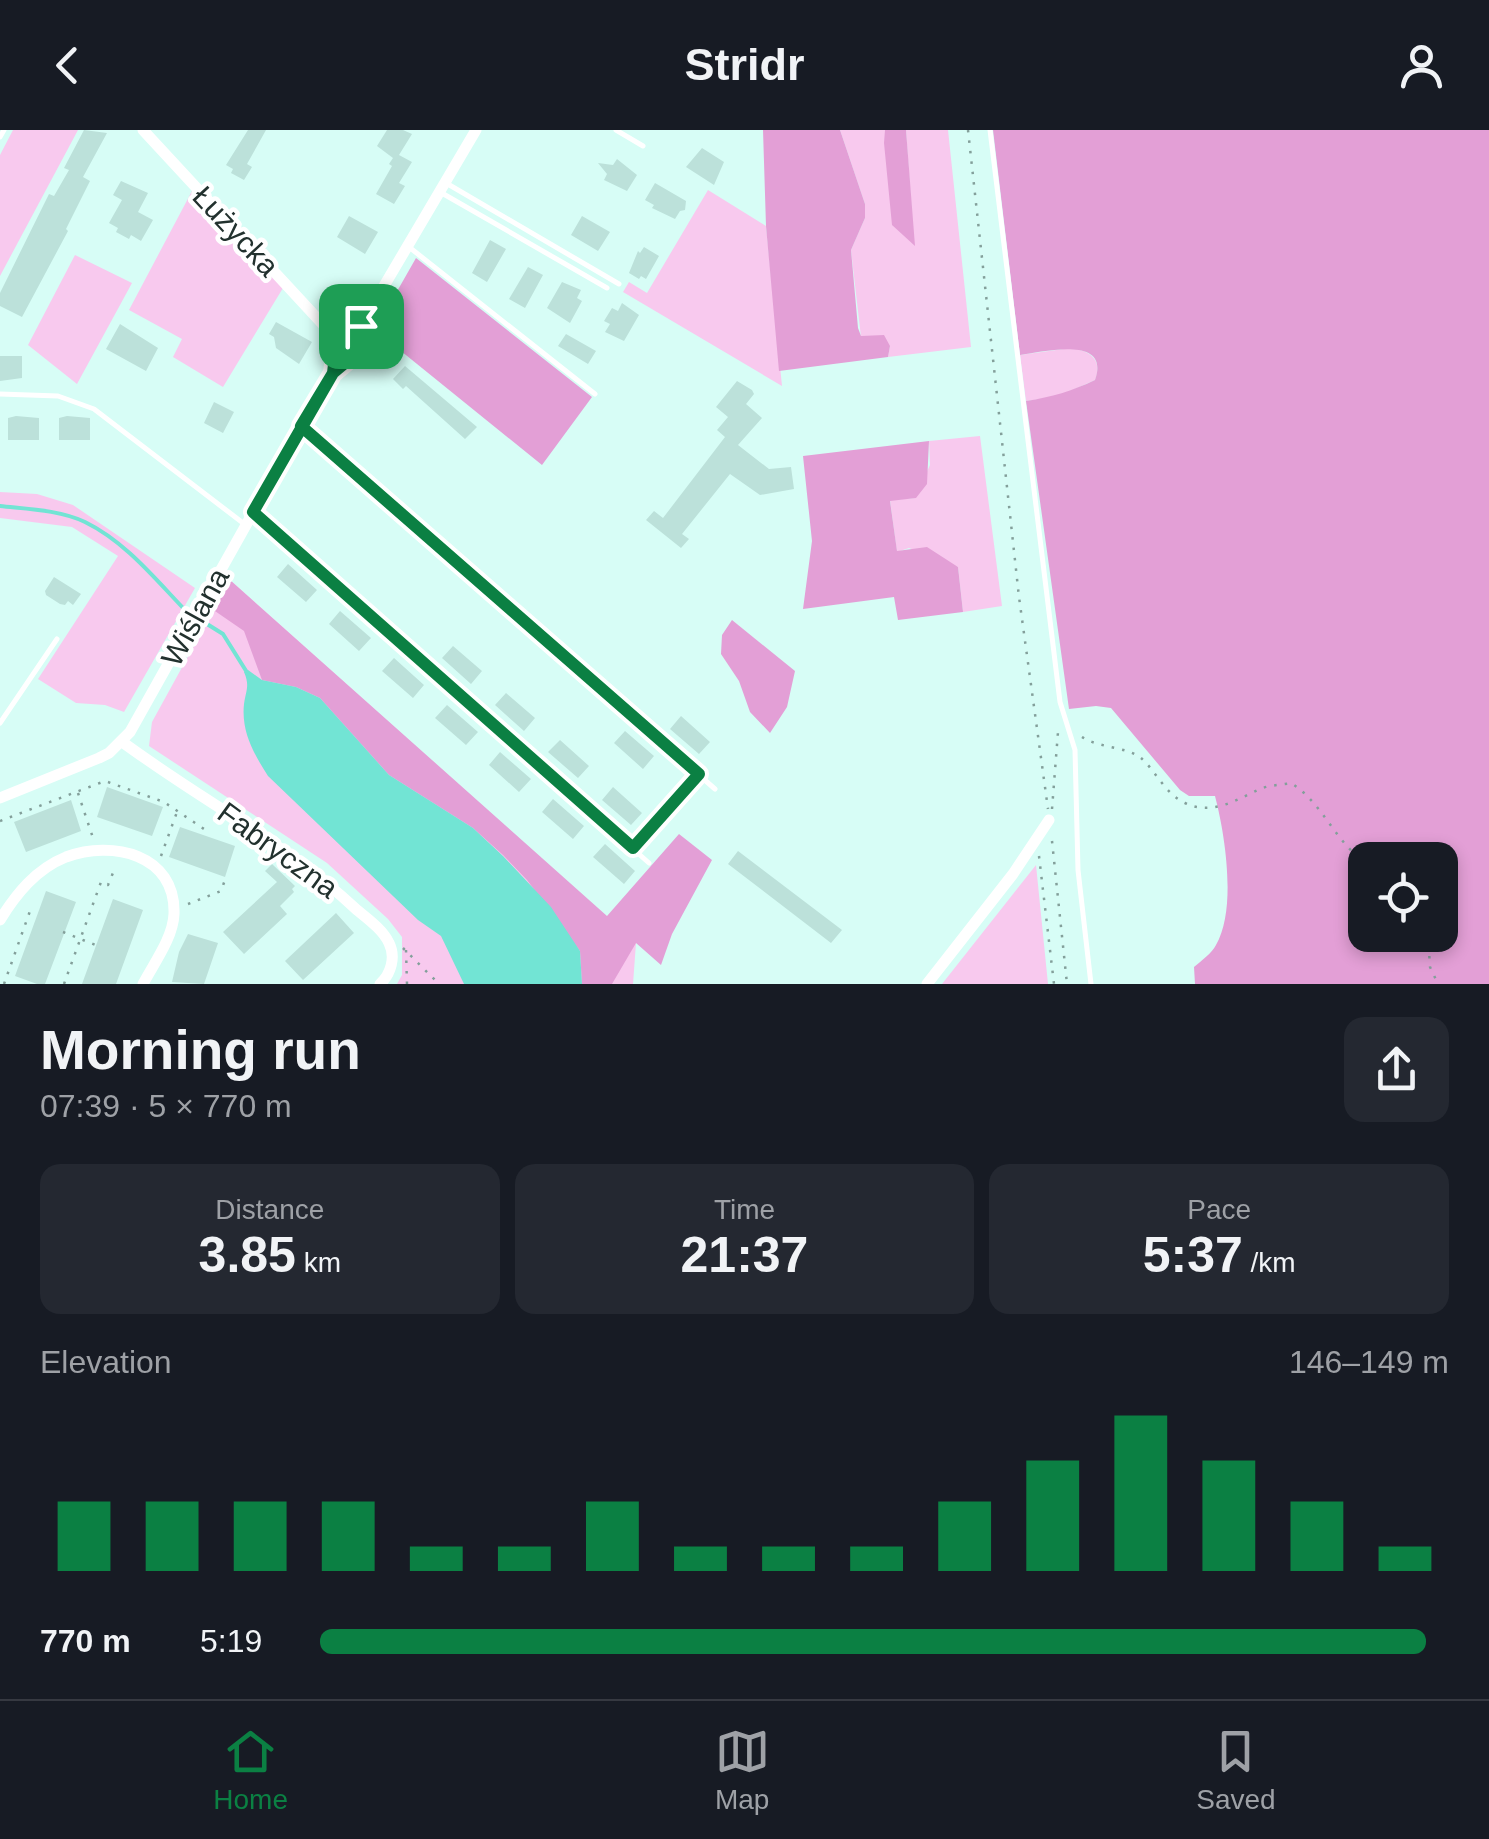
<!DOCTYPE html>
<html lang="en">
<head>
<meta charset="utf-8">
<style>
	body { margin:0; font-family:Arial,sans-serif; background:#242831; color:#f1f3f6; height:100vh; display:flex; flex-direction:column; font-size:38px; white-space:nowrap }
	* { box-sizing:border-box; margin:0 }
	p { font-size:32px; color:#9ea1a6 }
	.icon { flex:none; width:55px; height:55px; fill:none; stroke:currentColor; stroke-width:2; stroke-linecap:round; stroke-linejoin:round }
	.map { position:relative; height:854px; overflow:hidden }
	.panel { display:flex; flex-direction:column; background:#171b24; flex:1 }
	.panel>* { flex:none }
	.fabs { position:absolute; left:1348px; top:712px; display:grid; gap:20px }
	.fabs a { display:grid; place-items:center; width:110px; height:110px; border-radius:20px; background:#171b24; box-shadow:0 5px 15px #0003; font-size:50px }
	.pin { position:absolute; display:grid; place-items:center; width:85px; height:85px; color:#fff; margin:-42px; border-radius:20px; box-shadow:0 5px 15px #0006 }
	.round { display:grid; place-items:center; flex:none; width:105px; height:105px; border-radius:20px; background:#242831 }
	.overview { display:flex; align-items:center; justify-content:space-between; height:170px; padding:0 40px }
	h1 { font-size:55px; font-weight:800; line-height:75px }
	.figures { display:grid; grid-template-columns:repeat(3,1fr); gap:15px; height:170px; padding:10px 40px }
	.figures div { display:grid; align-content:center; border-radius:20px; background:#242831; text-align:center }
	.figures b { font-size:50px; font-weight:800 }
	.figures small { font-size:28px; font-weight:400 }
	.figures p { font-size:28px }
	.chart { height:280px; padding:20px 40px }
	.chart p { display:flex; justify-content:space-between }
	.chart svg { width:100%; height:180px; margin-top:10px; stroke:#0b8043; stroke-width:6 }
	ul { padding:0 40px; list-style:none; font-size:32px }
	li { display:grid; grid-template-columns:160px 120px 1fr; align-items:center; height:75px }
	li i { height:25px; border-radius:12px; background:#0b8043 }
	header { display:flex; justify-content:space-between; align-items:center; height:130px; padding:0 40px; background:#171b24; font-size:45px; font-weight:800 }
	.tabs { display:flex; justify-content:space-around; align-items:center; height:140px; border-top:2px solid #363941; background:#171b24; font-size:28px; color:#9ea1a6 }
	.tabs a { display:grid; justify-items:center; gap:5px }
	.tabs .on { color:#0b8043 }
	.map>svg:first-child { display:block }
</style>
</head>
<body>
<header><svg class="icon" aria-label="back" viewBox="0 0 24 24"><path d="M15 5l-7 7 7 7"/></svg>Stridr<svg class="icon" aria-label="person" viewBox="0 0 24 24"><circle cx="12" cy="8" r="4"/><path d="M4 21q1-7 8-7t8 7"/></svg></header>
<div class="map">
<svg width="1489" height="854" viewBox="0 0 1489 854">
	<rect width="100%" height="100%" fill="#d7fdf6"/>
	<path fill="#f8c9ee" d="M13,0h65l-78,146v-121z
		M840,0h45l29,115 -8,-115h42l23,217 -83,10 2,-11 -29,-9 -10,-87 14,-32v-14z
		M708,60l58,36 16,160 -159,-94 6,-10 18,11z
		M192,61l91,97 -60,99 -50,-30 9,-18 -53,-29z
		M75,125l57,28 -55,101 -49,-39z
		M1071,218c19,3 32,11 24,32l-38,17 -31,4 -6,-46z
		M980,306l22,170 -39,6 -5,-45 -49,-19 -12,4 -7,-52 25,-2 15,-33 -1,-24z
		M0,362l37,2 36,11 122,83 -71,124 -19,-7 -29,-2 -38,-24 80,-123 -46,-29 -72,-9z
		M230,450l406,363 -3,41h-236l5,-9v-38l-14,-18 -61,-56 -178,-117 3,-24z
		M1036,735l12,119h-106z"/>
	<path fill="#e39fd6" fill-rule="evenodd" d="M763,0h77l25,74v14l-14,32 7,78 3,8 23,-1 6,11 -2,11 -109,14 -13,-145z
		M906,0l9,116 -23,-21 -8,-82 1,-13z
		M993,0h496v854h-294l-1,-17c7,-6 18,-14 22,-22 21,-36 9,-111 -1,-149h-26l-9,-6 -69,-82 -15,-2 -27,3 -43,-308c26,-4 46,-10 69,-21 16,-45 -52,-28 -75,-25zM1365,730h75v75h-75z
		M416,128l176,139 -50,68 -167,-135z
		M929,311l-2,43 -11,14 -26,3 7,50 30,-4 31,20 5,45 -65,8 -4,-23 -91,12 9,-68 -9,-85z
		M230,450l377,336 72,-82 33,26 -40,74 -11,31 -25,-22 -24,41h-30l-2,-33 -53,-71 -24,-25 -30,-27 -84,-53 -69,-77 -24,-11 -34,-7 -18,-49 -32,-22z
		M732,490l63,51 -8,36 -17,26 -20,-21 -11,-31 -18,-27 1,-19z"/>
	<path fill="#72e4d4" d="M248,540l14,10 34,7 24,11 69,77 84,53 30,28 48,51 29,44 2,33h-118l-23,-48 -23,-16 -150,-144c-14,-22 -27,-44 -24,-72 2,-14 6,-18 0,-32z"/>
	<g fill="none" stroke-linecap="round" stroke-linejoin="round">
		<path stroke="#72e4d4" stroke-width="4" d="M0,376c27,3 60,4 85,16 41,20 71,58 101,89
			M207,494l16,10 25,40"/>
	</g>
	<path fill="#bce1da" d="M84,0l23,3 -24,44 7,4 -24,48 2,2 -46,86 -22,-11v-13l49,-99 5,2 15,-26 -5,-2z
		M248,0h18l-19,34 5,3 -8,13 -13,-7 2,-4 -7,-4z
		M387,0h16l9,4 -13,21 13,7 -13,21 6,3 -11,18 -18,-10 16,-28 -3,-2 4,-6 -16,-12z
		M702,18l22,14 -10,23 -28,-18z
		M617,29l20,16 -10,16 -23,-11 3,-6 -9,-11 15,2z
		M121,51l27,12 -10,19 15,8 -12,21 -10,-6 -2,4 -13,-7 2,-4 -9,-5 13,-23 -9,-5z
		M655,53l31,18 -1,9 -5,1 -5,8 -23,-11 2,-3 -9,-5z
		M349,86l29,16 -13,22 -28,-17z
		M582,86l28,16 -12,19 -27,-16z
		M490,110l16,9 -19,33 -15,-9z
		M644,117l15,9 -13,23 -5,-3 -2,3 -10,-6 9,-22 2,2z
		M528,137l15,8 -18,33 -16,-9z
		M562,152l19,8 -4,8 5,3 -12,22 -23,-15z
		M622,173l17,12 -15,26 -19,-9 5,-8 -6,-3 8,-13 6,3z
		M276,192l36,20 -13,22 -23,-16 -2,-11 -5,-3z
		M120,194l38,24 -12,23 -40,-22z
		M566,204l30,17 -8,13 -30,-18z
		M0,226h22v22l-22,3z
		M405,236l72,61 -12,12 -59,-53 -3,3 -10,-10z
		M737,251l15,9 2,4 -8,10 16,14 -24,27 31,24 22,-2 3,22 -34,6 -30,-21 -48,60 7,5 -8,9 -35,-28 8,-9 9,7 62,-81 -8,-7 11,-13 -12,-10z
		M214,272l20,10 -11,21 -19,-10z
		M16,286l23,2v22h-31v-22z
		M67,286l23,2v22h-31v-22z
		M288,434l29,26 -11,12 -29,-25z
		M54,447l27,17 -8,11 -5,-4 -3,4 -5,-1 -14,-9 -1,-4z
		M340,481l31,27 -12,13 -30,-27z
		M453,516l29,25 -11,13 -29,-26z
		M394,528l30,27 -11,13 -31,-27z
		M506,563l29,25 -11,13 -29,-26z
		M447,575l31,27 -12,13 -31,-27z
		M681,586l29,26 -11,12 -29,-25z
		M625,601l29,25 -11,13 -29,-26z
		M560,610l29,26 -11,12 -30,-26z
		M500,622l31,27 -12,13 -30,-27z
		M107,657l56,20 -11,29 -55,-19z
		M613,657l29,26 -11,12 -29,-25z
		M553,669l31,27 -11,13 -31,-27z
		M71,670l10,31 -55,21 -12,-30z
		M180,697l55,19 -10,31 -56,-20z
		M605,714l30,27 -11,13 -31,-27z
		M738,721l104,79 -11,13 -103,-79z
		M272,734l23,22 -3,3 2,3 -14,14 7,8 -43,40 -21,-22 54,-50 -12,-11z
		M46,761l30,11 -31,82h-8l-22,-8z
		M113,769l30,11 -27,74h-34z
		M336,783l18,20 -51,47 -18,-19z
		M188,804l30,9 -14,41 -32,-2 7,-30z"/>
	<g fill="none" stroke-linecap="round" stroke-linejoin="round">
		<path stroke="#839f9a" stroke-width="2.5" stroke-dasharray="2.5 8" stroke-linecap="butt" d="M968,0l51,467 29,212
			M1082,607c17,11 46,10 59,21 15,13 24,36 44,45 27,13 51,-3 75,-14 9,-4 21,-4 31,-6 32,20 43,58 74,79
			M78,663l15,45
			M1052,679l6,-77
			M0,691l105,-40 59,21 43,29
			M1052,711l15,143
			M161,726l16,-44
			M1039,726l15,128
			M188,774l33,-13 5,-14
			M63,802l35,14
			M1428,805l2,32 8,17
			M403,818l36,36
			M406,820l1,34
			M4,854l26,-73 -2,-4
			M64,854l37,-102 7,3 7,-17"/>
		<path stroke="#fff" stroke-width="5" d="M616,0l27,16
			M990,0l70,572 15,48 3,120 13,114
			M0,7l4,-7
			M446,53l173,101
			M440,62l167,96
			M409,117l186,147
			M0,264l58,2 36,13 149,114
			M303,298l412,361
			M255,384l394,349
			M0,593l57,-84
			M634,716l65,-72"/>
		<path stroke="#fff" stroke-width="11" d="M143,0l186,201 4,10
			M332 217a13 13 0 1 1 26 0a13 13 0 1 1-26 0Z
			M357,210l4,-15 115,-195
			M121,611c78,58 165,102 236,169 11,9 26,20 32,33 7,14 2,31 -9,41
			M0,668l99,-40 10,-5 21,-21 171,-305 32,-54 12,-12
			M0,790c16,-26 36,-51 66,-63 46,-17 110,-3 108,57 -1,24 -20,49 -31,70
			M927,854l86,-110 36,-54"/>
	</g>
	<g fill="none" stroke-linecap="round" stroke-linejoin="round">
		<defs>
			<path id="route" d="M361,196l-13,8 -19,-3 6,25 -2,17 -80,139 380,336 66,-74 -398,-348 32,-53 25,-21 3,-26"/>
		</defs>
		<use href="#route" stroke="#fff" stroke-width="20"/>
		<use href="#route" stroke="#0b8043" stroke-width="12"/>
	</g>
	<g text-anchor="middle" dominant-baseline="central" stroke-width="9" stroke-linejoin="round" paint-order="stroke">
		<g font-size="30" fill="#22312e" stroke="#fff">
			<text transform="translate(236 101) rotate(47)">Łużycka</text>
			<text transform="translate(195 487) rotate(-61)">Wiślana</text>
			<text transform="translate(278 720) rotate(36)">Fabryczna</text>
		</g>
	</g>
</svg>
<div class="fabs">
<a><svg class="icon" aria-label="locate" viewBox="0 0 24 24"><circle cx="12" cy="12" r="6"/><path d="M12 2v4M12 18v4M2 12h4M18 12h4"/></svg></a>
</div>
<div class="pin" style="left:361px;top:196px;background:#1e9e55"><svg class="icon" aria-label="arrive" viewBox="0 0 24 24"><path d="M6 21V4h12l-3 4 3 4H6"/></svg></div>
</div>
<section class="panel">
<div class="overview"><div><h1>Morning run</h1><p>07:39 · 5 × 770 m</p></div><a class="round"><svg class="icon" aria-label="share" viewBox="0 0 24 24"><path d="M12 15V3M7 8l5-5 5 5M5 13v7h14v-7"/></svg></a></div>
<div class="figures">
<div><p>Distance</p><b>3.85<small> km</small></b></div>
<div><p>Time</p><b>21:37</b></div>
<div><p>Pace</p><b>5:37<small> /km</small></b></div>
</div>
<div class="chart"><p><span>Elevation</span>146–149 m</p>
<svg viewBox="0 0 160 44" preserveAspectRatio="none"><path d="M5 44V27M15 44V27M25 44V27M35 44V27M45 44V38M55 44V38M65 44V27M75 44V38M85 44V38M95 44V38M105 44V27M115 44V17M125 44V6M135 44V17M145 44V27M155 44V38"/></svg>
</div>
<ul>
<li><b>770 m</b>5:19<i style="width:98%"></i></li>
</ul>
</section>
<nav class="tabs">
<a class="on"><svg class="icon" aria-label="home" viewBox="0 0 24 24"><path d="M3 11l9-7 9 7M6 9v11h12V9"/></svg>Home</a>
<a><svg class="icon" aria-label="map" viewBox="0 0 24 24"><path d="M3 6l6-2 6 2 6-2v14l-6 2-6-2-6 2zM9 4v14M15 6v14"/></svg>Map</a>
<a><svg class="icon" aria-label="saved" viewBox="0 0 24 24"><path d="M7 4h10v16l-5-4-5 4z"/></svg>Saved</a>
</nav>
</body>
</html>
